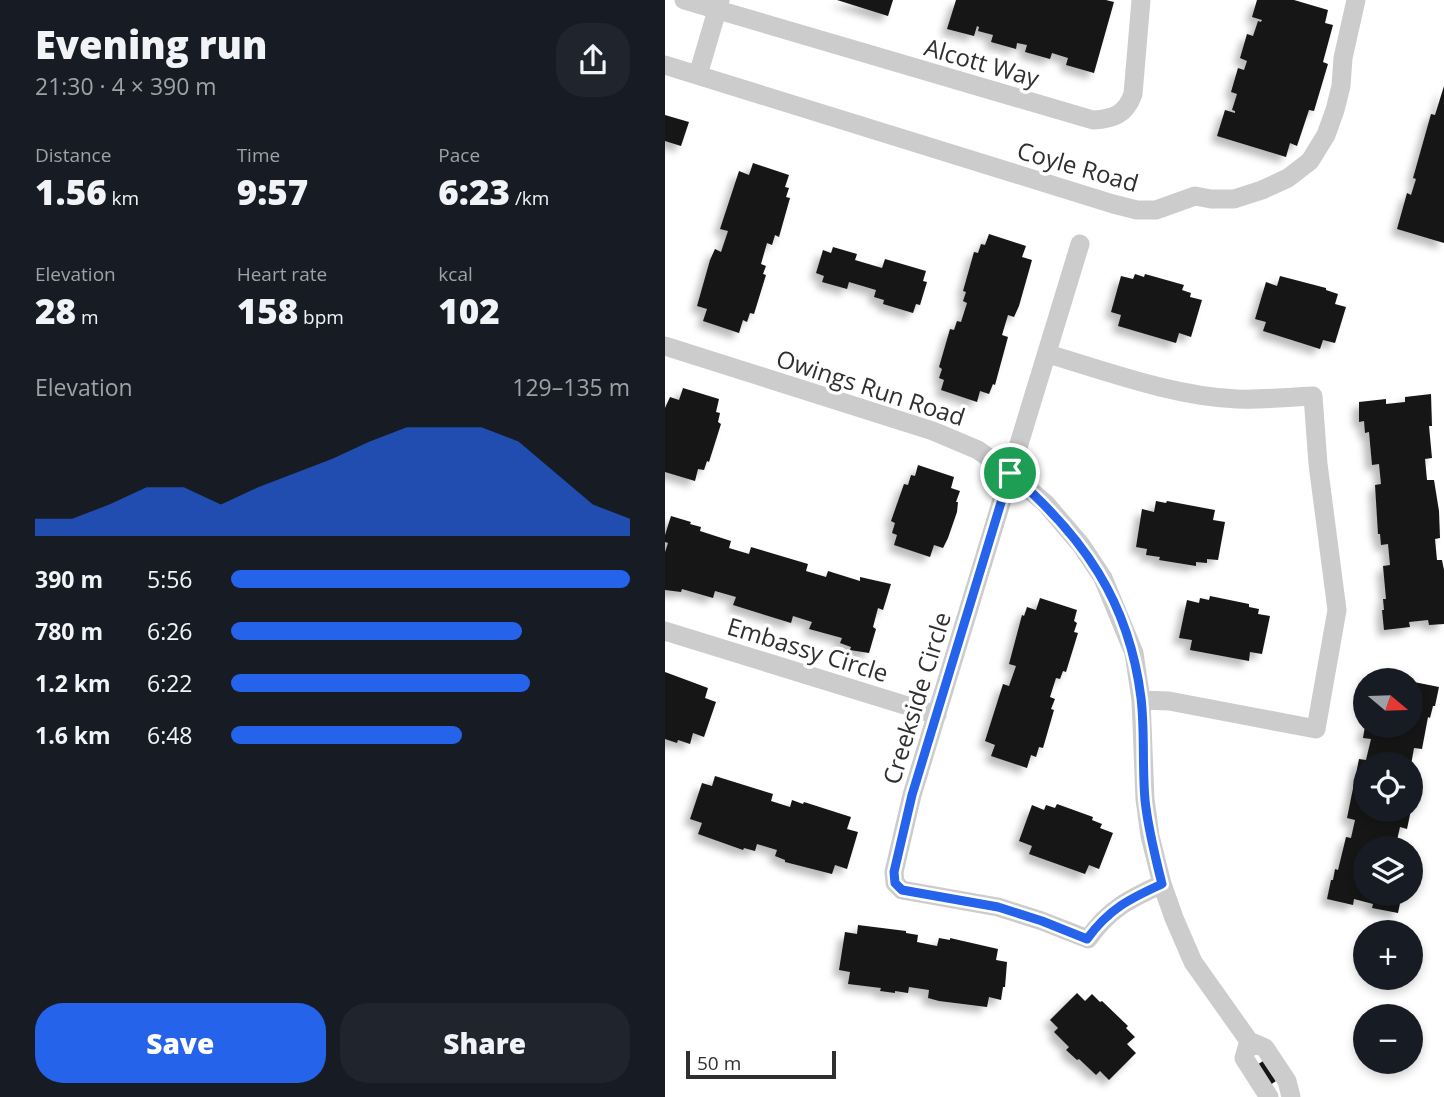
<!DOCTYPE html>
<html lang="en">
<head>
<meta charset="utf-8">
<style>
	body { margin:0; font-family:"Open Sans",sans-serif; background:#20242c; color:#f1f3f6; height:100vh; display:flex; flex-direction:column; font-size:26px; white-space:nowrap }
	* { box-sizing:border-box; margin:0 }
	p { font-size:23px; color:#9ea1a6 }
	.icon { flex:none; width:38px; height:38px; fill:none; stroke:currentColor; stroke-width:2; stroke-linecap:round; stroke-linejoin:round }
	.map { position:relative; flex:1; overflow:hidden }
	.details { display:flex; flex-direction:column; background:#171b24; width:665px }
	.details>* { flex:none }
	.needle { width:46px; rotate:109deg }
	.buttons { position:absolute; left:688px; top:668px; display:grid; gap:14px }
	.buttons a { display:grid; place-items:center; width:70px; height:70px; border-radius:50%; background:#171b24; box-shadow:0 4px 10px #0003; font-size:35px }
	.scale { position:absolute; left:21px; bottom:18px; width:150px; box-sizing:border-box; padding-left:7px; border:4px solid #2f2f2f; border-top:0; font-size:19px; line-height:24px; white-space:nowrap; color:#2f2f2f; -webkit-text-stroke:5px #fff; paint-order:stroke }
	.pin { position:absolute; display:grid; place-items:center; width:60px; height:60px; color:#fff; margin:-30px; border:4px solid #fff; border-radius:50%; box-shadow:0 2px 7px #0007 }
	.round { display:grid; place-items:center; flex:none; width:74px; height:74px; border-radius:28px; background:#20242c }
	.overview { display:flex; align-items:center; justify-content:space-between; height:119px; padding:0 35px }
	h1 { font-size:38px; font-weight:800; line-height:52px }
	.metrics { display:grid; grid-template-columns:repeat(3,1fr); gap:10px; height:119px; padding:7px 35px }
	.metrics div { display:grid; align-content:center }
	.metrics b { font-size:35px; font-weight:800 }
	.metrics small { font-size:19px; font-weight:400 }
	.metrics p { font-size:19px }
	.chart { height:196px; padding:14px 35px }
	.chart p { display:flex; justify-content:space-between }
	.chart svg { width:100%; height:126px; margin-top:7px; fill:#2563eb; opacity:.7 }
	.action { display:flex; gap:14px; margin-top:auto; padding:14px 35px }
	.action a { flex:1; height:80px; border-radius:28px; background:#2563eb; color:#fff; font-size:28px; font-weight:800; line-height:80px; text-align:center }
	.action a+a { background:#20242c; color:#f1f3f6 }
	ul { padding:0 35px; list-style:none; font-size:23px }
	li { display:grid; grid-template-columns:112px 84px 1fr; align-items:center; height:52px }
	li i { height:18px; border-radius:9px; background:#2563eb }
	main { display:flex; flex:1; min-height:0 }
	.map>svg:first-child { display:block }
</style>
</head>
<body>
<main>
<section class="details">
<div class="overview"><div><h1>Evening run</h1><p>21:30 · 4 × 390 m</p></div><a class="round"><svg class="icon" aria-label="share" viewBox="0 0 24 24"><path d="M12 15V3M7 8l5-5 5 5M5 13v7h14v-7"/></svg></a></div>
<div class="metrics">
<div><p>Distance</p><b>1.56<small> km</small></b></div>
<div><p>Time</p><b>9:57</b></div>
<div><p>Pace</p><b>6:23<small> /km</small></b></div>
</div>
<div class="metrics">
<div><p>Elevation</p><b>28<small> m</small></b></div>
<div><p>Heart rate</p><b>158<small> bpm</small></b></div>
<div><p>kcal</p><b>102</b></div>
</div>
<div class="chart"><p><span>Elevation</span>129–135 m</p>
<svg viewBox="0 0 160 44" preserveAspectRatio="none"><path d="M0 44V38L10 38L20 33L30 27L40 27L50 33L60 27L70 22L80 17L90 11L100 6L110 6L120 6L130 11L140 22L150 33L160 38V44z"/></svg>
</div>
<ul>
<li><b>390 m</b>5:56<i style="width:100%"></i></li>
<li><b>780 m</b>6:26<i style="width:73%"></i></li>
<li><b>1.2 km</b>6:22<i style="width:75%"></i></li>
<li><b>1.6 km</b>6:48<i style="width:58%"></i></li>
</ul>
<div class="action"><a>Save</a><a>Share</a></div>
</section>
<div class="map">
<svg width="779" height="1097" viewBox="0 0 779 1097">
	<defs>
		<filter id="shadow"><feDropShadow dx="-6" dy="6" stdDeviation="3.5" flood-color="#0004"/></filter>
	</defs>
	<rect width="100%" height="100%" fill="#fff"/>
	<path fill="#161616" filter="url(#shadow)" d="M172,0h56l-5,16z
		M291,0h150l8,2 -20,71 -28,-8 2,-7 -16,-5 -2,6 -25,-7 2,-7 -10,-2 -1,6 -25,-7 2,-7 -15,-4 1,-4 -2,-1 -3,10 -27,-7z
		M592,0h37l34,10 -3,13 8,2 -10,37 5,2 -14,47 -5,-1 -12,36 -7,-3 -4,14 -69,-21 8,-26 10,3v-2l-3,-1 5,-16 -6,-2 7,-24 6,2 3,-9 -7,-3 7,-24 6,2 5,-15 3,1 1,-2 -10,-3z
		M779,86v157l-47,-14 10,-36 4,2 5,-16 -3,-1 18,-64 4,1z
		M0,115l24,7 -8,24 -16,-5z
		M88,163l36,12 -4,12 4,1 -3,9 4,1 -11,39 -4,-2 -3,10 -5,-2 -6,21 5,2 -3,8 3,1 -12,39 -4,-1 -3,9 -4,-2 -4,13 -36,-12 4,-12 -10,-3 13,-46 5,-11 6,3 7,-21 -8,-2 19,-58 10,4z
		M324,234l37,12 -4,11 10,3 -13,46 -5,11 -6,-2 -6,20 6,2 -13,48 -2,-1 -4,10 -9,-3 -3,11 -36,-12 3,-10 -5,-2 3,-9 -3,-2 11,-38 4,1 3,-9 4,1 6,-19 -4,-2 3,-9 -3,-1 11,-39 4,1 3,-9 4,1z
		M168,247l24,7 -2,6 27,8 3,-9 41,12 -3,10 4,1 -7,23 -4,-1 -3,9 -30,-9 1,-4 -10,-3 2,-7 -27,-8 -2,7 -25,-7 2,-6 -8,-3 7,-23 8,3z
		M470,274l9,3 1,-3 39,11 -2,5 9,3 -1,4 12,3 -11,37 -12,-4 -3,10 -58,-17 3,-11 -10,-3 10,-36 12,3z
		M615,276l46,12v2l12,4 -3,10 11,3 -11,36 -12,-3 -3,9 -57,-18 3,-9 -11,-3 11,-37 11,4z
		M18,388l36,11 -3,13 4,1 -2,9 3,2 -12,38 -2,-1 -3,9 -6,-1 -3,12 -30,-9v-64l5,-11 9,3z
		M766,394l1,32h-3l3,32 -7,1 2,21h7l5,31 1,27 -5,1 2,21h5l2,10v54l-15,1 -1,-5 -19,2 1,5 -26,3 -2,-20h2l-1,-11h3l-3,-33 7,-1 -2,-21 -7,1 -1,-11h-2l-3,-49 6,-1 -2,-20 -7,1 -3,-33 -4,1 -1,-12 -5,1v-20l27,-3v5l19,-2v-5z
		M253,465l36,12 -3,11 9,3 -4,11h2l-1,10 -9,26 -5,10 -9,-3 -4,12 -36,-12 3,-10 -5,-2 3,-10 -4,-2 13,-37 4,1 3,-10 4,1z
		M491,501l10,2 1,-2 48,9 -2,10 12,2 -7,38 -11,-1v4l-11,-1v4l-37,-6 1,-3 -14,-2 1,-6 -11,-2 6,-38 12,3z
		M6,516l20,6 -1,2 11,3 -1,4 31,10 -2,7 20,6 2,-7 57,17 -2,7 20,6 2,-6 32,10v-4l31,7 -8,26 -5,-2 -5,19 3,2 -7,24 -19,-3 1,-3 -11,-4 2,-5 -33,-9 3,-7 -19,-6 -2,7 -58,-18 3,-8 -21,-6 -2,7 -31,-9 -1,3 -16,-2v-38l3,-9 -3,-1v-7z
		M545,596l39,8v3l10,2 -1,5 12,2 -8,38 -12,-2 -1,9 -59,-11 2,-10 -13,-2 8,-38 12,3 1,-5 9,2z
		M375,598l37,12 -3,11 3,2 -3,9 4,1 -12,39 -3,-1 -3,8 -4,-1 -6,19 5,2 -4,10 3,1 -11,38 -4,-1 -3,10 -5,-2 -4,13 -36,-12 4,-11 -10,-4 18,-57 6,2 7,-20 -7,-2 13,-49 2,1 3,-9 9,3z
		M0,672l43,16 -3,10 11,4 -12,35 -11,-4 -3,11 -12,-4 -1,3 -12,-4z
		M703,674l27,6v1h-29z
		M749,682l25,5 -4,19h-2l-3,12 -2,-1 -6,32 -8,-1 -3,17h-46v45h46l-4,19 -7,-2 -5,22h-30v45h37l-4,19 -26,-5 1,-4 -19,-5 -1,6 -26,-6 4,-19h2l2,-11 3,1 8,-33 5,1 4,-18 -8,-2 12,-59 7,1 5,-21 -8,-1 2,-12h46v-39h1z
		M746,768l7,2 -6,35h-1z
		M50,776l58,18 -2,7 19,6 2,-7 11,4 1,-2 47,15 -4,12 11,3 -11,37 -12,-4 -3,9 -47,-12v-2l-10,-4 2,-6 -20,-6 -2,7 -11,-3 -1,2 -45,-16 4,-11 -12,-4 12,-36 10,3z
		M392,804l36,13 -1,3 10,4 -2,4 13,5 -14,36 -10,-4 -4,9 -56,-20 3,-8 -13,-5 13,-36 12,5 2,-5 9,3z
		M193,925l48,6v2l12,2 -1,7 20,4 2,-8 11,2v-2l48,11 -2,11 11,2 -2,25h-2l-2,13 -12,-3 -2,10 -48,-6 -11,-3 1,-8 -20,-3 -1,6 -13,-2v2l-15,-2 1,-3 -33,-4 2,-12 -11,-2 6,-38 12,2z
		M412,993l8,8 7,-7 8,8 2,-1 26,25 -2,2 9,9 -8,7 9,9 -27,27 -9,-9 -4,4 -17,-16 -2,1 -11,-10 3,-3 -15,-15 4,-4 -8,-8z
		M598,1061l13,20 -9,6 -13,-20z"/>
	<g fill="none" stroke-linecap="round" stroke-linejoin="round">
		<path stroke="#ccc" stroke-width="19" d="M19,0l409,120c21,-1 33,-6 40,-26l8,-94
			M0,65l448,139 24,6h19l39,-14 16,3h23l28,-9 26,-12 22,-17 16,-26 9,-25 6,-24 2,-28 13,-58
			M33,75l22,-75
			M415,244l-168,551 -18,77 1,11 7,7 96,17 44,14 46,18c21,-30 41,-40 74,-55
			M0,346l268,85 45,19 32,23 36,31 35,41 22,33 31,75 7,47 4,99 5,37 12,48 12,34 19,44 56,79 16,7 22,33 4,16
			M383,354c61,18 125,42 189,45 25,1 51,-2 76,-3l5,68 19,146 -21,119 -147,-28 -28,-1
			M0,631l272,84
			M584,1041l-5,17 25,39"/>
	</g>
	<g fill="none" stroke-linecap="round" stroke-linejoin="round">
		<defs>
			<path id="route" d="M345,473c73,63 119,128 131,225 4,34 1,68 4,102 3,29 10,56 17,84 -33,15 -53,25 -75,55l-45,-18 -44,-14 -96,-17 -7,-7 -1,-11 18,-77z"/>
		</defs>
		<use href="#route" stroke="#fff" stroke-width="14"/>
		<use href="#route" stroke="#2563eb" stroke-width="9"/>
	</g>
	<g text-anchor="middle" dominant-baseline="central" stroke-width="7" stroke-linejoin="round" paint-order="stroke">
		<g font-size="24" fill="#2f2f2f" stroke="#fff">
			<text transform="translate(317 62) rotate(16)">Alcott Way</text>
			<text transform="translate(413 166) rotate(16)">Coyle Road</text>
			<text transform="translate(206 387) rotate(18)">Owings Run Road</text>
			<text transform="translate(143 649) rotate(17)">Embassy Circle</text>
			<text transform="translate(251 698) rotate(-73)">Creekside Circle</text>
		</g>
	</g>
</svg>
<div class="buttons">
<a><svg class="needle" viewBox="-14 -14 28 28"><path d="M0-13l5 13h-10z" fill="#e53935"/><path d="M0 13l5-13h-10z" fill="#9ea1a6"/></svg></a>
<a><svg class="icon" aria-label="locate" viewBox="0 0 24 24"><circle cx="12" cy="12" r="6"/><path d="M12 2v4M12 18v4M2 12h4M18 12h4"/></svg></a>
<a><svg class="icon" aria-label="layers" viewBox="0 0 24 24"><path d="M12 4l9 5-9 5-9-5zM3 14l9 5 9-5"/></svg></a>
<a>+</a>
<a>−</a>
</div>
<div class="scale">50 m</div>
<div class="pin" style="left:345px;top:473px;background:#1e9e55"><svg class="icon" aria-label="arrive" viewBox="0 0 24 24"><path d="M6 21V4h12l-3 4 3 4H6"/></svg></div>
</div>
</main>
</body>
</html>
